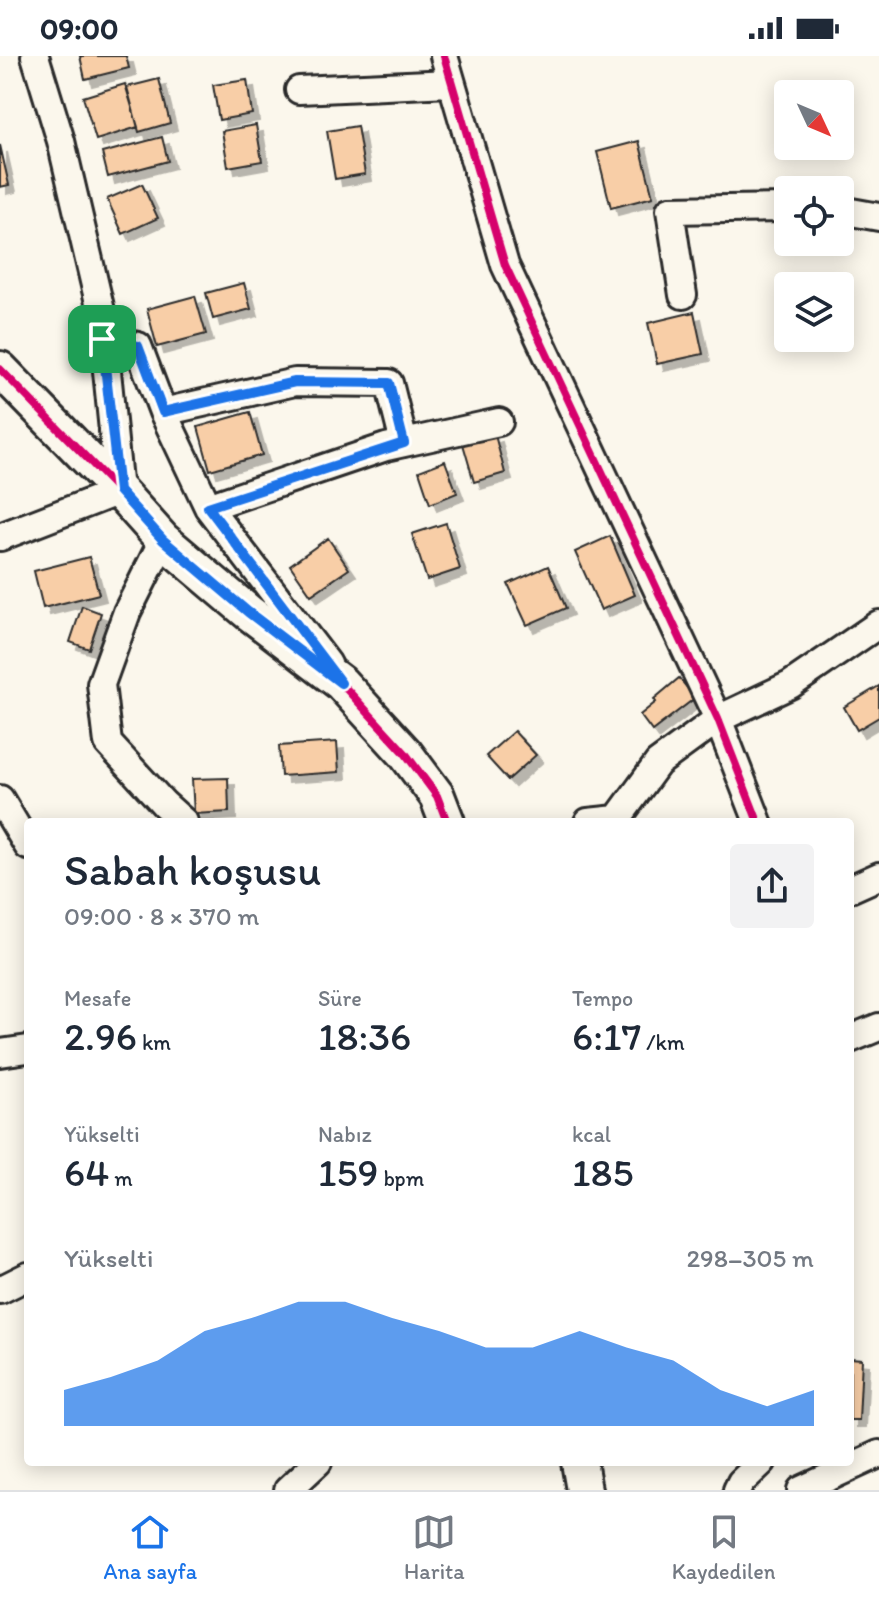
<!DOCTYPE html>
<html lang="tr">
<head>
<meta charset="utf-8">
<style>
	body { margin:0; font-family:Itim,sans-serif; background:#f2f2f3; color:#1f2937; height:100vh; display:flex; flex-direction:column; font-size:30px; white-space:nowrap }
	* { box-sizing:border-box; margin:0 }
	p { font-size:26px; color:#747a83 }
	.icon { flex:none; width:44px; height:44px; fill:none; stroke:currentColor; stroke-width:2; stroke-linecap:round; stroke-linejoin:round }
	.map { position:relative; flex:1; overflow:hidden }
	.details { position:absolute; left:24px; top:762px; width:830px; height:648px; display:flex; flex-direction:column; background:#fff; border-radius:8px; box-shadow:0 4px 20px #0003 }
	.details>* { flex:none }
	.needle { width:52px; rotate:134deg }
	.controls { position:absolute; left:774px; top:24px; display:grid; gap:16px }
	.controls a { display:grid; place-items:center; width:80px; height:80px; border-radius:8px; background:#fff; box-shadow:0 4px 20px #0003; font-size:40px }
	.pin { position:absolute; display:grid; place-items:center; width:68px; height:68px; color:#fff; margin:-34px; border-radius:16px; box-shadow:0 4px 12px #0006 }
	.round { display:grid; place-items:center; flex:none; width:84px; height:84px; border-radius:8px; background:#f2f2f3 }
	.head { display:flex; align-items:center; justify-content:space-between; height:136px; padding:0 40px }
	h1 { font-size:44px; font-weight:600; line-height:60px }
	.metrics { display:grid; grid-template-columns:repeat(3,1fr); gap:12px; height:136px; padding:8px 40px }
	.metrics div { display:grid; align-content:center }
	.metrics b { font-size:40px; font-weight:600 }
	.metrics small { font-size:22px; font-weight:400 }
	.metrics p { font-size:22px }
	.chart { height:224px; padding:16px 40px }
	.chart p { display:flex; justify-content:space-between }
	.chart svg { width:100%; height:144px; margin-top:8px; fill:#1a73e8; opacity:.7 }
	.status { display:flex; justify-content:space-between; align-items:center; height:56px; padding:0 40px; background:#fff; direction:ltr }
	.status svg { height:22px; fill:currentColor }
	.tabs { display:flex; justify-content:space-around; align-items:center; height:112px; border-top:2px solid #e0e1e3; background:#fff; font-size:22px; color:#747a83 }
	.tabs a { display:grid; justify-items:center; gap:4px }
	.tabs .active { color:#1a73e8 }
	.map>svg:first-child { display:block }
</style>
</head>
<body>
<div class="status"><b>09:00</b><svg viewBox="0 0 49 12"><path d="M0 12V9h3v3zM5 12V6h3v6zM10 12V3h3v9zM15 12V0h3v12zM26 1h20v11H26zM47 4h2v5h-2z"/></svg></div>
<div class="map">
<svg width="879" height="1434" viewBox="0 0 879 1434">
	<defs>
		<filter id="shadow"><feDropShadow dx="7" dy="7" stdDeviation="0" flood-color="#0004"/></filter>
	</defs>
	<rect width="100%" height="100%" fill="#fbf7ec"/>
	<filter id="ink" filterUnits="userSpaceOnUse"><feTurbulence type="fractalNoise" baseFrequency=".0125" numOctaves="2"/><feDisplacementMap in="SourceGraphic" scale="16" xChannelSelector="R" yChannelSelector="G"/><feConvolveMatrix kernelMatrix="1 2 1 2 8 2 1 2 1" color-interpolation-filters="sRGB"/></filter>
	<g filter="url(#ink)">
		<path fill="#f8cea7" stroke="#2b2b2b" stroke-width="2" filter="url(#shadow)" d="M80,0h46l3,12 -44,11z
			M159,23l11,44 -31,9 -12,-45z
			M247,24l5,34 -33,6 -6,-35z
			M125,28l13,43 -42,13 -13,-43z
			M256,69l6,36 -34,6 -6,-36z
			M357,70l8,48 -30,5 -8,-48z
			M162,81l6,24 -60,16 -6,-24z
			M639,85l14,56 -42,11 -14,-56z
			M0,89l9,40 -9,2z
			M142,128l16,34 -35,16 -16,-35z
			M244,227l7,26 -38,10 -7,-26z
			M195,240l11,38 -49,13 -10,-38z
			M694,256l9,42 -46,10 -9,-41z
			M250,356l12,43 -52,15 -12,-43z
			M495,379l10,38 -31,9 -11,-38z
			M445,405l12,32 -27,11 -11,-33z
			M446,467l14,46 -33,11 -15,-46z
			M610,480l25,59 -34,15 -26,-58z
			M328,482l21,31 -38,26 -21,-30z
			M89,501l10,37 -56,14 -9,-37z
			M548,510l18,42 -39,17 -19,-41z
			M82,550l19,7 -12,36 -19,-7z
			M679,622l16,20 -43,33 -12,-16 16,-13 -2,-3z
			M879,630v31l-22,13 -13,-23z
			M514,675l22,24 -28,25 -22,-24z
			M337,686l2,30 -58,4 -2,-30z
			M228,722l1,34 -35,2 -2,-35z
			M850,1302l12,1 -3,61h-9z"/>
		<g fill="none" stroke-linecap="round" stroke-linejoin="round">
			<defs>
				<path id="minor" d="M444,0l61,209 213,454 40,103
					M299,34l151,-7
					M840,154l39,7
					M683,239l-13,-85 118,-2
					M102,283l36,7 25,66 45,95 120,157
					M163,356l132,-30 94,1 15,60
					M208,451l178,-60 113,-25
					M0,481l119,-46 -18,-180 -40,-170 -26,-85
					M163,484l-36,72 -26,72 7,59 56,61 20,18
					M0,743l28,47
					M588,766l29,-3 41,-56 60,-44 72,-34 89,-61
					M850,833l29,-13
					M850,983l29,-12
					M0,997l28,-4
					M0,1234l28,-14
					M288,1434l30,-28
					M737,1434l4,-8 21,-20
					M801,1434l78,-36"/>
				<path id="tertiary" d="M0,313l119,122 44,49 85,72 93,71 64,70 32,43 10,26
					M579,1406l5,28"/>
			</defs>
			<use href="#minor" stroke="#2b2b2b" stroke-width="32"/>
			<use href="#tertiary" stroke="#2b2b2b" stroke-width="40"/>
			<use href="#minor" stroke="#fbf7ec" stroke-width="26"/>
			<use href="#tertiary" stroke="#fbf7ec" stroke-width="34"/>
			<defs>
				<path id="cycleway" d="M444,0l61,209 213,454 40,103
					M0,313l119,122 44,49 85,72 93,71 64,70 32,43 10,26"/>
			</defs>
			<use href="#cycleway" stroke="#fbf7ec" stroke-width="13"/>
			<use href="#cycleway" stroke="#d6006c" stroke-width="8"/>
		</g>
	</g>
	<g fill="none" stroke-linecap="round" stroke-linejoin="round" filter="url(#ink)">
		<defs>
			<path id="route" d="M102,283l36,7 25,66 132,-30 94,1 15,60 -196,64 133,176 -93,-71 -85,-72 -44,-49z"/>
		</defs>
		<use href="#route" stroke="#fff" stroke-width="16"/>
		<use href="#route" stroke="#1a73e8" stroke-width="10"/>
	</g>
</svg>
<div class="controls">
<a><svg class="needle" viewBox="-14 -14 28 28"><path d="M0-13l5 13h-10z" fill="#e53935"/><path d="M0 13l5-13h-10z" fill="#747a83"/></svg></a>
<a><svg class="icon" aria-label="locate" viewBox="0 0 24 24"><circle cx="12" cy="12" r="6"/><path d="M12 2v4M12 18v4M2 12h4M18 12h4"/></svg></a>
<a><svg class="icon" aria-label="layers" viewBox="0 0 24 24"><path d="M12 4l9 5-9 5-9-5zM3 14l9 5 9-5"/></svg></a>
</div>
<div class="pin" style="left:102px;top:283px;background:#1e9e55"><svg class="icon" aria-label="arrive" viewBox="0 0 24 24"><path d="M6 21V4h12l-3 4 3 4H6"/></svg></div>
<section class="details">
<div class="head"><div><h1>Sabah koşusu</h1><p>09:00 · 8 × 370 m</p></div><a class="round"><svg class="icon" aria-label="share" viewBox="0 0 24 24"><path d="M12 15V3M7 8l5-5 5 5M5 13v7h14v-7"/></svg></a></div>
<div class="metrics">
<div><p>Mesafe</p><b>2.96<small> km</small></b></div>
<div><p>Süre</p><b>18:36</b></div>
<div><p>Tempo</p><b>6:17<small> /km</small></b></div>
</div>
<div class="metrics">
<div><p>Yükselti</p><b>64<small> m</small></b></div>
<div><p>Nabız</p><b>159<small> bpm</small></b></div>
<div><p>kcal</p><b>185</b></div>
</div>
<div class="chart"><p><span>Yükselti</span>298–305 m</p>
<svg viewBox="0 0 160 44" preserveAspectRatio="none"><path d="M0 44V33L10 29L20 24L30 15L40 11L50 6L60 6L70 11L80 15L90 20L100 20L110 15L120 20L130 24L140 33L150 38L160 33V44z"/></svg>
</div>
</section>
</div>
<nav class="tabs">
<a class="active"><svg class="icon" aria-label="home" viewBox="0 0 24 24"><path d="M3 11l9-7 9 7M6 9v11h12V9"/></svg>Ana sayfa</a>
<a><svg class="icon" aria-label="map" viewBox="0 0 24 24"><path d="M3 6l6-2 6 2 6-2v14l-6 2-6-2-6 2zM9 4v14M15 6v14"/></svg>Harita</a>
<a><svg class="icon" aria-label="saved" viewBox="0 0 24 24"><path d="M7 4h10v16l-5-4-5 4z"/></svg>Kaydedilen</a>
</nav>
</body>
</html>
